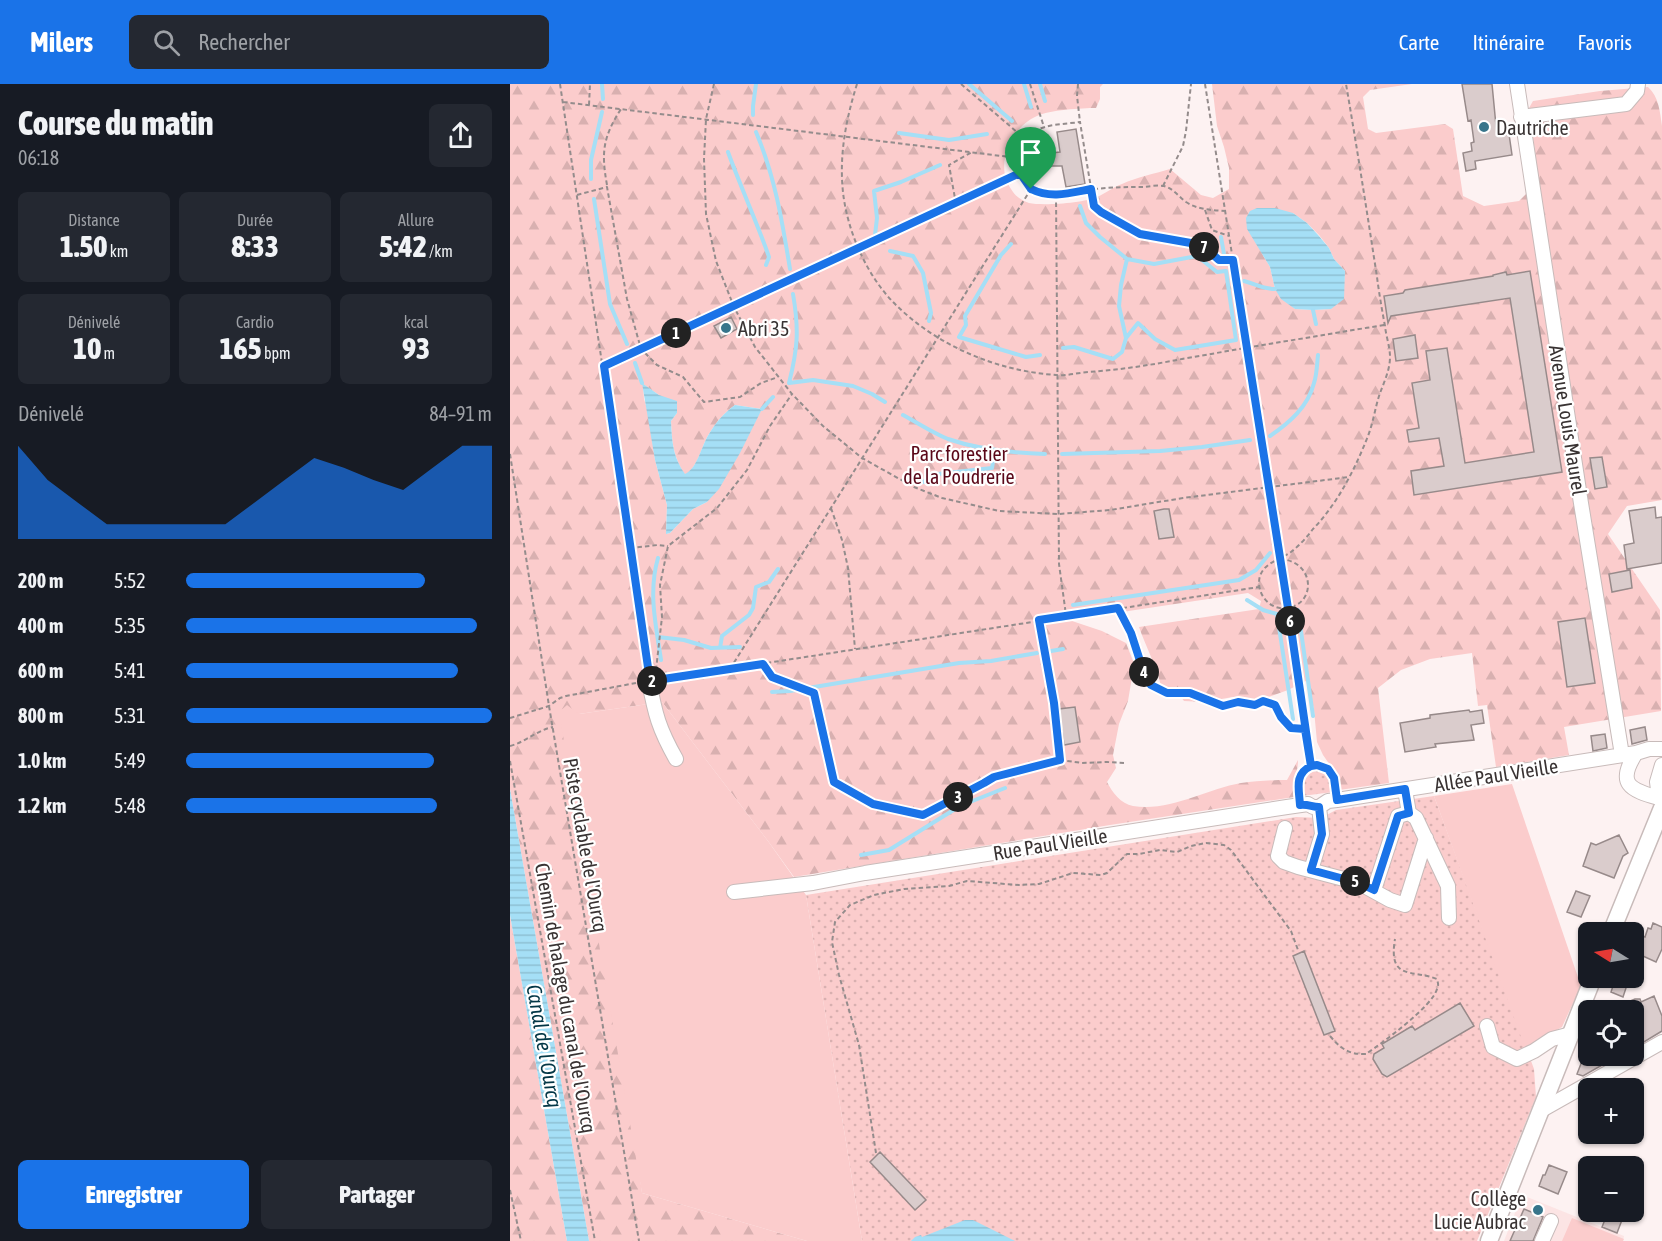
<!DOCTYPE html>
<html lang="fr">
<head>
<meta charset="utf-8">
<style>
	body { margin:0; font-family:"Asap Condensed",sans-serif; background:#242831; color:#f1f3f6; height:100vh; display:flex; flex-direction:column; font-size:22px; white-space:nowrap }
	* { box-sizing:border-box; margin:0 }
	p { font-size:20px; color:#9ea1a6 }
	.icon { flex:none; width:33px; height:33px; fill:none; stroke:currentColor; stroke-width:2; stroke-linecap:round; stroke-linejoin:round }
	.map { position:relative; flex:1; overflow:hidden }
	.details { display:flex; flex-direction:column; background:#171b24; width:510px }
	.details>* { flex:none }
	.needle { width:39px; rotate:281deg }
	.buttons { position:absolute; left:1068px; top:838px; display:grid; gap:12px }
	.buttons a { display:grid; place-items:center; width:66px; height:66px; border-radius:9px; background:#171b24; box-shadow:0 2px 4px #0004; font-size:30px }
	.pin { position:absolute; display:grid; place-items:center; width:51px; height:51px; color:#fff; margin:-62px -26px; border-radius:50% 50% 50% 0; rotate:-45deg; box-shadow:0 0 6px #0007 }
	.pin .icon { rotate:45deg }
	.km { position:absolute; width:30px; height:30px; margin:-15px; border-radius:50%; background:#222; color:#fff; font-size:16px; line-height:30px; text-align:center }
	.round { display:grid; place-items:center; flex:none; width:63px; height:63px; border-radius:9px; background:#242831 }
	.head { display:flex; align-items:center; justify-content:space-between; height:102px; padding:0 18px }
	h1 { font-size:33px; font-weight:800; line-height:45px }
	.figures { display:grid; grid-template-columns:repeat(3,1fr); gap:9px; height:102px; padding:6px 18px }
	.figures div { display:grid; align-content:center; border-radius:9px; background:#242831; text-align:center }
	.figures b { font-size:30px; font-weight:800 }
	.figures small { font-size:16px; font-weight:400 }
	.figures p { font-size:16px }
	.chart { height:168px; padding:12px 18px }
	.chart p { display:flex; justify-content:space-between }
	.chart svg { width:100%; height:108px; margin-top:6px; fill:#1a73e8; opacity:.7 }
	.primary-button { display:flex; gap:12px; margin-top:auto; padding:12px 18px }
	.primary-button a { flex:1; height:69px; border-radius:9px; background:#1a73e8; color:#fff; font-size:24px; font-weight:800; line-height:69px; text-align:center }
	.primary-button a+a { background:#242831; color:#f1f3f6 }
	ul { padding:0 18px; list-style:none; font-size:20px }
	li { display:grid; grid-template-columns:96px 72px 1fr; align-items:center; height:45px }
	li i { height:15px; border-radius:8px; background:#1a73e8 }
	header { display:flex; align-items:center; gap:36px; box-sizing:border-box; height:84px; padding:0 30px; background:#1a73e8; color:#fff }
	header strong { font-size:28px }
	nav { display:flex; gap:33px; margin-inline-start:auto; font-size:21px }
	.search { width:420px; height:54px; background:#242831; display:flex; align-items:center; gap:15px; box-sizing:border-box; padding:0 21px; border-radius:9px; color:#9ea1a6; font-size:22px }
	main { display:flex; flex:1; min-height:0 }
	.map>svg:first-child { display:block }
</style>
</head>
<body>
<header>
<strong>Milers</strong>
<div class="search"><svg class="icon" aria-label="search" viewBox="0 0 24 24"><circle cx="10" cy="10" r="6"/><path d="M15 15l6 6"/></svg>Rechercher</div>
<nav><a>Carte</a><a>Itinéraire</a><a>Favoris</a></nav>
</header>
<main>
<section class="details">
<div class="head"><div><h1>Course du matin</h1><p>06:18</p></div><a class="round"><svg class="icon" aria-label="share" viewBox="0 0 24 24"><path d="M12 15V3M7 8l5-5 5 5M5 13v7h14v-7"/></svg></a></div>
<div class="figures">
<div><p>Distance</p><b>1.50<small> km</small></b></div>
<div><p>Durée</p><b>8:33</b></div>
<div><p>Allure</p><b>5:42<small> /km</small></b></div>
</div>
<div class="figures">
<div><p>Dénivelé</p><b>10<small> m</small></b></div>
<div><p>Cardio</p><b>165<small> bpm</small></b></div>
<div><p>kcal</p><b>93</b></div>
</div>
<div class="chart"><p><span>Dénivelé</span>84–91 m</p>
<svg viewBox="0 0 160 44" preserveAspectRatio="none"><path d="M0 44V6L10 20L20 29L30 38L40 38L50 38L60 38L70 38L80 29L90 20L100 11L110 15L120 20L130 24L140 15L150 6L160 6V44z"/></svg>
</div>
<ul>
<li><b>200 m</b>5:52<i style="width:78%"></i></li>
<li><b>400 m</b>5:35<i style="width:95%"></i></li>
<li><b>600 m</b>5:41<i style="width:89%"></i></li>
<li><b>800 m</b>5:31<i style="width:100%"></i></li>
<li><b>1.0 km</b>5:49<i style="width:81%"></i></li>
<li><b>1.2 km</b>5:48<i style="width:82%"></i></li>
</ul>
<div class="primary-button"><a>Enregistrer</a><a>Partager</a></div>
</section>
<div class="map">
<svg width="1152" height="1157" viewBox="0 0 1152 1157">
	<defs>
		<pattern id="grass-dots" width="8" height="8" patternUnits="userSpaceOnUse" patternTransform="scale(1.5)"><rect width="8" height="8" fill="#fbcccc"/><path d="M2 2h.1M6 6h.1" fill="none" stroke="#d8b0b0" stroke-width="1.8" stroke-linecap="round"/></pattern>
		<pattern id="forest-firs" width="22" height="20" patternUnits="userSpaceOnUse" patternTransform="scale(1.5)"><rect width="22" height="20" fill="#fbcccc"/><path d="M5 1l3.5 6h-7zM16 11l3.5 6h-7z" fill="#d8b0b0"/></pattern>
		<pattern id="water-rules" width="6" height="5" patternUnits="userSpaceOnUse" patternTransform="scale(1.5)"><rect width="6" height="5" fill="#a5dff6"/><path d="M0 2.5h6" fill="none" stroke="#8fc0d3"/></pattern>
	</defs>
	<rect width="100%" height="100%" fill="#fdf2f2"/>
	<path fill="#fce4e4" d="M1012,1111l102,41 -1,5h-119z"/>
	<path fill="url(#grass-dots)" d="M803,684c17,1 18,9 20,24l-31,4c-2,-14 -4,-21 11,-28z
		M924,712l100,273 2,28 -59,144h-615l-56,-346 490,-78 25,1 15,-8z"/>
	<path fill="url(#forest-firs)" fill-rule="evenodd" d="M0,0h593l-3,3v12l-4,9c-14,0 -47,2 -59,8 -26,11 -43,49 -26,73 4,7 10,11 18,14 14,3 55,0 68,-6 9,-4 16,-10 25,-13 15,-7 32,-10 48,-15l31,26 12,3 16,-9v-21l-5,-21 -7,-21 -5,-42h200l-42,6 -7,7 5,32 8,4 69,-9 8,5 10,67 21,10 35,-5 20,-20 -10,-73 4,-7 67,-10 48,-4c11,10 12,25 14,39v374l-35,6 -19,28 52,76 1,101 -97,16 5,28 -73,12 -9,-62 -9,1 -6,-53 -42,6 -29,11 -23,18 11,95 -50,7 -2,-15 -14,-20 -6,-13 -3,-32 -6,-30 -20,10 -28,10h-12l-15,-3 -29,5 -20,-1 -9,-12h-9l-5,-3c-5,-21 -15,-39 -22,-59l120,-18 2,-8 -13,-8 -179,27 33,11 24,12 9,23 -3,11 -4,24 -9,23 -6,31 3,13 -9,14c5,10 14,22 26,24 37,6 73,-17 108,-23 15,-2 31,-3 46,-3l11,-20c0,15 -6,20 -4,37l-184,28 -316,52 -26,-36 -106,-139 -83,12 63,479 165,48h-218l-79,-452zM783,129l14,10 12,12 10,13 5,11 11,12 -1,12 -13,26 -18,1 -18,-1 -20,-20 -5,-22 -7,-12zM133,300l16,11 18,18 -6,8c1,21 2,35 14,54 13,-7 16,-29 24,-41 7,-12 15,-21 26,-29l27,4 -55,93 -14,7 -23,24 -4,1 1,-29 -12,-45 -6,-45 -5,-16z
		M0,831l57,326h-57z"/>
	<path fill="#fbcccc" d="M152,618l106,139 38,54 56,346h-55l-165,-48 -83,-481 8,-7 12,9z
		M1002,700l69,202 -19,41 -37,21 -91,-252z
		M1062,1134l52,21 -1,2h-61z"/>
	<path fill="url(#water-rules)" d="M747,124h18l18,5 14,10 12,13 10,12 5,11 11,12 -1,28 -13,10 -18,1 -18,-1 -14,-10 -6,-10 -5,-22 -23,-38 -1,-11 4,-7z
		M132,299l17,12 18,6v12l-6,8c1,21 2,36 14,53 13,-6 16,-28 24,-40 7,-12 15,-21 26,-29l27,4 -22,44 -21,36 -12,13 -14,7 -23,24 -4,1 1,-29 -12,-45z
		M0,705l79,452h-22l-57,-326z
		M455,1136h8l42,21h-104l4,-4 6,-2 1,2z"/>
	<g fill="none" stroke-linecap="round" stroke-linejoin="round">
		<path stroke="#a5dff6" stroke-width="4" d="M92,0l1,15
			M459,0l43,37
			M514,0l7,23
			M530,0l5,17
			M243,31v-9l3,-22
			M246,48c19,45 26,88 34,137
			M389,49l50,7 38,-6
			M218,68c13,36 29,70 41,105l-3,8
			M81,95v-19l11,-48
			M84,115l16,105 17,40
			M365,151l2,-17 -3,-27 27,-9 39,-17
			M711,153l3,17
			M501,160l-10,11 -36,61 1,9 -7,12 67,20 14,-2
			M380,167l23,5 10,17 8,40 -2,8
			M734,197c12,3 18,8 31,8
			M283,210c6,35 5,54 -4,89l24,-3 40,6 19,8 13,8
			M803,226l3,14
			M616,254l-7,-32 2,-21 6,-26
			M553,264l11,-1 39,12 9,-7 4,-14 12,-15 17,16 20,11 61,-10 -10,-69 -9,1 -20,-16 -43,8 -27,-5 -27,-22 -14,-14 -6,-17
			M125,279l7,20
			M252,325l11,-12
			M393,331c15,8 30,18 45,24 32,11 64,14 97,15
			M760,352c19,-13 38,-29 44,-53 3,-9 3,-19 4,-28
			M552,370l98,-3 42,-4 48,-7
			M414,398l5,-7 63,-7 3,-18
			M148,474c-10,34 -2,68 3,102
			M737,516l16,10 14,4 16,105
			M563,521l166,-25 17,-10 14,-17
			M788,526l15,106
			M148,553l26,3 27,8 29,-1
			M210,564l2,-12 27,-21 4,-7 3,-21 13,-5 9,-13
			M541,567l12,-2
			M262,608l18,-1 169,-28 32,-2 46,-8
			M351,771l28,-5 71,-44 45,-18"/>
	</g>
	<path fill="#dacccc" stroke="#978a8a" stroke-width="1.5" d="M952,0h30l5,52 12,-2 3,21 -37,6 1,8 -10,2 -3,-18 9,-2 -1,-8 3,-1 -3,-22 -3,1z
		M566,45l9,55 -19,3 -4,-21h-12l-3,-2 -1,-6 5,-5 9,-1 -3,-20z
		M1020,187l32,201 -148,23 -3,-24 33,-5 -5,-28 -30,4 -2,-12 12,-2 -7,-45 18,-3 -4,-29 21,-3 18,115 69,-11 -24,-154 -119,18 -3,7 -4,-27 19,-3 2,-3 88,-14v-1l13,-3 1,3z
		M221,233l6,12 -16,9 -7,-12z
		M905,251l3,23 -22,3 -3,-22z
		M1092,373l5,30 -12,2 -5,-31z
		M1145,423l1,11 6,-1v46l-35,6 -3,-24 10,-2 -5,-32z
		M654,425h5l5,28 -15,2 -5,-28z
		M1120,486l2,18 -20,4 -3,-18z
		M1075,534l10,65 -28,4 -9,-65z
		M565,623l5,35 -16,3 -2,-15 -4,-2v-6l2,-2 -1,-11z
		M959,626l1,2 12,-2 2,13 -13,2 3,15 -39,4 1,3 -31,5 -5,-29 30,-5v-3z
		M1135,643l2,13 -15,4 -2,-14z
		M1095,650l2,14 -14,3 -2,-15z
		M1109,751l9,18 -5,3 -9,22 -31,-12 8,-23 5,2z
		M1066,807l14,5 -9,21 -14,-5z
		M1143,839l9,4v22l-6,13 -22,-10v-19l11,4 3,-9 3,1z
		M794,867l31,80 -11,4 -31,-79z
		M1105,896l12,5 -4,12 -12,-5z
		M1144,912l8,20v15l-28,17v-37h-28l29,-12h5l1,3z
		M950,919l14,23 -87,51 -5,-3 -9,-15 1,-5 10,-6 -2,-4 30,-18 3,4z
		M1074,972h34l-35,20 -6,-2z
		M370,1068l46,48 -11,10 -45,-48z
		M1039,1081l18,7 -9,22 -19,-8 4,-11h2z
		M1014,1125l19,8 -10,24h-23z
		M1098,1128h17l-8,21 -15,-6z"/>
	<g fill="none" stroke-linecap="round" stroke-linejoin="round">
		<defs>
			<path id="minor" d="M1007,0l63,413 42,258
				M1011,33l105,-13 11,-13 1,-7
				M139,597c6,33 10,48 27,78
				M1152,681l-5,17 2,16 3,2
				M895,706l4,23 7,5 32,68 1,32
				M1149,714c-29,-8 -43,-14 -23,-45l13,-4h13
				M775,744l-7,28 6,6 14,5 61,16 31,17 15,5 21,-67
				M801,786l11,-36 -3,-27
				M864,806l24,-74 11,-3
				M224,808l79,-9 52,-10 422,-66 21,-3 5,3h6l9,-6 9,-1 299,-47
				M977,942l6,21 24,12 17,-8 18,-12 19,-5
				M1030,1027l122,-69
				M1032,1157l9,-20"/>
			<path id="major" d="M1101,849l51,-125
				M979,1157l104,-263"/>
		</defs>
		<use href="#minor" stroke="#c8bbba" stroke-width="16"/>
		<use href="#major" stroke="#c8bbba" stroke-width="19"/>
		<path stroke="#948c8c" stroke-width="2" stroke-dasharray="4.5 3" stroke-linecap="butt" d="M50,0l88,585
			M204,0l-8,35 -2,40 2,55 10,47 18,46 21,40 37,47 31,32 39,32 52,29 28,11 57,13 60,3 51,-4 73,-12 166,-21
			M347,0c-11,35 -18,71 -14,108 4,38 23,82 50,110 42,43 103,69 163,73 10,1 21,-2 32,-3 31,-2 63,-7 94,-13 68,-12 135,-23 202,-34
			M451,0l64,55
			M520,0l14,43
			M568,0l-1,12 3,26
			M695,0l83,524 23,158
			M53,18l455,56
			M79,21l1,-21
			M97,101c-6,-33 -4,-48 14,-76
			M653,102l20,-40 3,-15 5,-47
			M67,111l30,-8 20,112 14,50 16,16 26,12 21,25 36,-5 21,-14 17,-6
			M546,111l3,369 7,51
			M446,120l-7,-39 23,-13
			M695,126l7,20 17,6
			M716,127c-14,-1 -28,-1 -40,-9 -8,-6 -12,-13 -22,-16 -6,-1 -13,0 -19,1 -18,0 -37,0 -55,3 -15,2 -35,9 -50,4 -26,-10 -29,-50 -5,-63 12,-7 31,-7 45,-9l14,84 7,6 39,22 62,11 17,15h14
			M94,282l416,-193
			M0,370l39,252 90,535
			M321,424l11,32 6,28 7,81
			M120,464l28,-3 10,1
			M770,475c35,2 37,45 7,49 -17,3 -32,-15 -27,-32 5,-14 20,-16 31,-24 8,-6 16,-15 22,-23 25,-26 42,-60 55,-93 5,-13 7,-27 11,-40 4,-12 11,-25 11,-39 0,-10 -4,-21 -5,-31 -3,-16 -6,-33 -8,-49 -10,-65 -20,-129 -31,-193
			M608,524l13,25 12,37 8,15 16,8h23l33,13 15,-4 17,3 8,-4 12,4 6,12 10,11 14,1
			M529,536l15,83 6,57
			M253,580l9,13 43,16 19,89 39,22 50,11 61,-32 10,-7 66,-16 22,3 25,-1 17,1
			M220,585l301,-480
			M146,586l6,-53 -2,-32 8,-39 49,-38 30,-38 23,-44 22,-32
			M153,595l596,-92
			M0,634l39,-12 11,-8 6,-2 70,-13
			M0,662c16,-4 27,-16 43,-19
			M0,677l85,480
			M789,710c-2,-15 3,-32 22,-28 3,1 6,2 8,4 5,5 5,12 6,18
			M820,952c10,12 19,19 36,18 16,-11 66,-47 71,-65 2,-5 1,-5 0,-10 -25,-10 -49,2 -42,-40
			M366,1069l-17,-108 -20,-70 -7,-33 3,-20 15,-17 24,-10 30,-6 45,-3 18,-5 52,4 20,-1 34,-11 28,2 6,-2 20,-19h12l21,-4 17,2 14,-6 15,-3 18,2 7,5 60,81 7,19
			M0,1106l11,51"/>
		<use href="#minor" stroke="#fff" stroke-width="14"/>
		<use href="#major" stroke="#fff" stroke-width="16"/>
	</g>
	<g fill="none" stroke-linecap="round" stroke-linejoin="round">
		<defs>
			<path id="route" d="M521,105l-11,-16 -416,193 46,315 113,-17 9,13 42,16 20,89 39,22 50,11 61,-32 10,-6 66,-17 -6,-57 -15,-83 79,-12 13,25 12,37 8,15 16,8h23l33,13 15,-4 17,3 8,-4 12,4 6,12 10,11 14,1 6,37c-17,8 -12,23 -11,39 8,-1 12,2 19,2l3,27 -11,36 48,13 15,7 24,-74 11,-3 -4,-24 -68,11 -3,-22 -6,-9 -11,-4 -6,1 -23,-158 -55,-348h-14l-17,-15 -62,-11 -39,-22 -7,-6 -3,-17c-21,4 -40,10 -60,0"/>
		</defs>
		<use href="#route" stroke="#fff" stroke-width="12"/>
		<use href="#route" stroke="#1a73e8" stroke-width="8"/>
	</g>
	<g fill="#37758b" stroke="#fff" stroke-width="2">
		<circle cx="974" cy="43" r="6"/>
		<circle cx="216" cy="244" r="6"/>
		<circle cx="1028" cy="1126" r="6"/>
	</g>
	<g text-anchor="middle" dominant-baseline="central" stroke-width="4.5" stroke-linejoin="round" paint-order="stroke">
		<g font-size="20" fill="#393333" stroke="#fff" text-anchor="start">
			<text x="986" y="43">Dautriche</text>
			<text x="228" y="244">Abri 35</text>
			<text x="1016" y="1114" text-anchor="end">Collège<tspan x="1016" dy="23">Lucie Aubrac</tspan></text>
		</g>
		<g font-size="20" fill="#393333" stroke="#fff">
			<text transform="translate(1058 336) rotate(81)">Avenue Louis Maurel</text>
			<text transform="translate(986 691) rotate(-9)">Allée Paul Vieille</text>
			<text transform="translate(540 760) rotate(-9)">Rue Paul Vieille</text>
			<text transform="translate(76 761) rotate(80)">Piste cyclable de l'Ourcq</text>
			<text transform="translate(56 914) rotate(80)">Chemin de halage du canal de l'Ourcq</text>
		</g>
		<g font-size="20" fill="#5a0718" stroke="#fff">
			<text x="449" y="369">Parc forestier<tspan x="449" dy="23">de la Poudrerie</tspan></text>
		</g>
		<g font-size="21" font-style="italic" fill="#033746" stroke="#fff">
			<text transform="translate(35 962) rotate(80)">Canal de l'Ourcq</text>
		</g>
	</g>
</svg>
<div class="buttons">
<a><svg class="needle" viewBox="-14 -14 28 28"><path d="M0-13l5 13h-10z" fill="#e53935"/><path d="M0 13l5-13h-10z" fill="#9ea1a6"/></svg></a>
<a><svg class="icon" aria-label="locate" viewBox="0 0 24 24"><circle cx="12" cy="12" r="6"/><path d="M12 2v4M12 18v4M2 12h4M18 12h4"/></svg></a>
<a>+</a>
<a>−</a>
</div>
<div class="pin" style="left:521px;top:105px;background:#1e9e55"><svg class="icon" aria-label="arrive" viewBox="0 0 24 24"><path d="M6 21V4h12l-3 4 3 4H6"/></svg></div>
<b class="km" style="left:166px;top:249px">1</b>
<b class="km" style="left:142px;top:597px">2</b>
<b class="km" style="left:448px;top:713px">3</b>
<b class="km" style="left:634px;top:588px">4</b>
<b class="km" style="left:845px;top:797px">5</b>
<b class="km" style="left:780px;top:537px">6</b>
<b class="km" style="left:694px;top:163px">7</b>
</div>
</main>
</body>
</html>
